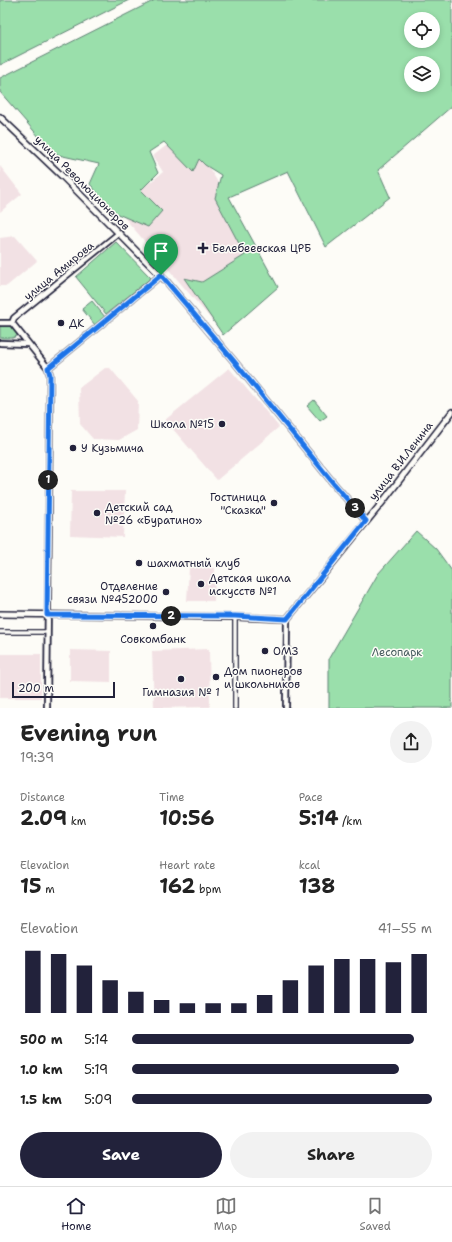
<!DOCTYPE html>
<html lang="en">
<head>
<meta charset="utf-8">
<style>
	body { margin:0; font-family:"Shantell Sans",sans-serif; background:#f2f2f2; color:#222; height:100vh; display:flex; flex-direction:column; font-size:15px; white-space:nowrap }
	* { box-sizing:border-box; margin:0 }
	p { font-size:13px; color:#767676 }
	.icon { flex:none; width:22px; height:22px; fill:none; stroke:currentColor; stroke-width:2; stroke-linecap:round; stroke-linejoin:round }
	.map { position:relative; height:708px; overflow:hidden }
	.side { display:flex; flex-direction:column; background:#fff; flex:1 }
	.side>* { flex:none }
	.buttons { position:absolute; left:404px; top:12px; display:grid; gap:8px }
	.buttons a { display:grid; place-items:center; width:36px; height:36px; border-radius:50%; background:#fff; box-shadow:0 2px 6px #0003; font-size:20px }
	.scale { position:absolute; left:12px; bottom:10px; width:103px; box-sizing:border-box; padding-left:4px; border:2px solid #22223b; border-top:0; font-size:11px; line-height:14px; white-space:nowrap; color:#22223b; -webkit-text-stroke:3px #fdfcf7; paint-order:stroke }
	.pin { position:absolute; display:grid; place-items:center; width:34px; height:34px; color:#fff; margin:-41px -17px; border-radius:50% 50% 50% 0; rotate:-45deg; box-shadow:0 0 4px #0007 }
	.pin .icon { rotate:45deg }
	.km { position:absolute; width:20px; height:20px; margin:-10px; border-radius:50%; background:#222; color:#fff; font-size:11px; line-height:20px; text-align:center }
	.round { display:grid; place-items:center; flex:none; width:42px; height:42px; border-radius:21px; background:#f2f2f2 }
	.summary { display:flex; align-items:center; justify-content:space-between; height:68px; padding:0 20px }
	h1 { font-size:22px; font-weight:700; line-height:30px }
	.metrics { display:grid; grid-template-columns:repeat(3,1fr); gap:6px; height:68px; padding:4px 20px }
	.metrics div { display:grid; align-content:center }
	.metrics b { font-size:20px; font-weight:700 }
	.metrics small { font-size:11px; font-weight:400 }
	.metrics p { font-size:11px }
	.chart { height:112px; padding:8px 20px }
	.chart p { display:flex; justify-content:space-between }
	.chart svg { width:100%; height:72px; margin-top:4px; stroke:#22223b; stroke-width:6 }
	.primary-button { display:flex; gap:8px; margin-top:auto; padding:8px 20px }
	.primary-button a { flex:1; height:46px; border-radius:24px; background:#22223b; color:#fff; font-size:16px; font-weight:700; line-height:46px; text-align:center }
	.primary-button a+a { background:#f2f2f2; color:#222 }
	ul { padding:0 20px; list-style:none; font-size:13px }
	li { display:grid; grid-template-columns:64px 48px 1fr; align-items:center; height:30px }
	li i { height:10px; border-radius:5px; background:#22223b }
	.tabs { display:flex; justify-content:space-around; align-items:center; height:56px; border-top:1px solid #e0e0e0; background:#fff; font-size:11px; color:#767676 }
	.tabs a { display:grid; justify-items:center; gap:2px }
	.tabs .current { color:#22223b }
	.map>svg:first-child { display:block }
</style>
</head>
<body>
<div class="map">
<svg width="452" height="708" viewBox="0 0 452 708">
	<rect width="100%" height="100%" fill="#fdfcf7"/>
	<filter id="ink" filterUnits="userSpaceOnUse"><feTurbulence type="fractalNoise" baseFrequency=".025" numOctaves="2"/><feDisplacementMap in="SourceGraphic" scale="8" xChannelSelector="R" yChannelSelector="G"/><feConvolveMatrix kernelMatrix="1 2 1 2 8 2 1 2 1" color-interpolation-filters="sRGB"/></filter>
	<g filter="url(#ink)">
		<path fill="#f2e1e4" d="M186,130l36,59 55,99 -54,45 -106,-124 46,-37 -10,-16z
			M0,166l22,28 -22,18z
			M15,236l22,25 -30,25h-7v-48z
			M105,368h5l28,33 -1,29 -18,10 -26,-1 -13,-15 -1,-36z
			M229,368l50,59 -62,53 -52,-60z
			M71,491h54l-2,46 -53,-2z
			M189,567l26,1 -1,33h-27z
			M209,649l1,58 -56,1 -2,-57z
			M70,650l41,1v31l-41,-1z
			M0,654h41v44h-41z"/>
		<path fill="#9adfab" stroke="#5e8073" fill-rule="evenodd" d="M0,0h129l-129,65z
			M155,0h297v106l-74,64 12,27 -64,50 -38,-76 -59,26 49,90 -55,48 -39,-57 18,4 43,-27 -30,-57 6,-23 -16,-10 -6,-6 -6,13 -29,-30 -15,10 9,21 -17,17 21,21 -14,16 -35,-15 -23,-28 9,-20 -45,-10 -54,-62v-14zM411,19h22v22h-22zM411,63h22v22h-22z
			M116,242l35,36 -45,36 -30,-37z
			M92,301l13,16 -10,8 -13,-16z
			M0,326h12l5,4v6l-5,2h-12z
			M314,400l13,16 -7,5 -13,-15z
			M416,531l20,18 16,22v137h-123v-50l49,-84z"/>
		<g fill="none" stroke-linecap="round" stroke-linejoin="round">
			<defs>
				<path id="minor" d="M0,632h47
					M235,708v-91"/>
				<path id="tertiary" d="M0,323h12
					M12,323l36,45 2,7 -3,333
					M12,323l2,-5 105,-85
					M0,343l28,1
					M48,368l113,-93
					M286,708l1,-89"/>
				<path id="secondary" d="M0,117l63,60 104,105 66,78 101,124 32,37
					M0,614l235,3 52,2 94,-115 71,-92"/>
			</defs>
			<use href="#minor" stroke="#22223b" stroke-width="6"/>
			<use href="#tertiary" stroke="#22223b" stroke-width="8"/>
			<use href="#secondary" stroke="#22223b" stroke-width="8"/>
			<use href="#minor" stroke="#fdfcf7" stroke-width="3.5"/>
			<use href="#tertiary" stroke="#fdfcf7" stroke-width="4.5"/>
			<use href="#secondary" stroke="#fdfcf7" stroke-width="5"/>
		</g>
	</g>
	<g fill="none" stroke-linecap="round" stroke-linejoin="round" filter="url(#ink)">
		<defs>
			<path id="route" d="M161,275l72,85 101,124 32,37 -79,98 -52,-3 -188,-1 3,-240 -2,-7z"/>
		</defs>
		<use href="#route" stroke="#fff" stroke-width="8"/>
		<use href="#route" stroke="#1a73e8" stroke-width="5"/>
	</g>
	<g fill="#22223b" stroke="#fdfcf7" stroke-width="1.5">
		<path d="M201 242h4v4h4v4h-4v4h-4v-4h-4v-4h4z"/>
		<circle cx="61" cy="323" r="4"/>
		<circle cx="222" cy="424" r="4"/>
		<circle cx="73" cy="448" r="4"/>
		<circle cx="274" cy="503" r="4"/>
		<circle cx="97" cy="513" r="4"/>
		<circle cx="139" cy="563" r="4"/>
		<circle cx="201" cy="584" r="4"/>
		<circle cx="166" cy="592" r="4"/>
		<circle cx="153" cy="626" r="4"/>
		<circle cx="265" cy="651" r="4"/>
		<circle cx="216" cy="677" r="4"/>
		<circle cx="181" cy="679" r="4"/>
	</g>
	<g text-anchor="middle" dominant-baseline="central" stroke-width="3" stroke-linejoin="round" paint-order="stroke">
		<g font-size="11" fill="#22223b" stroke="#fdfcf7">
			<text transform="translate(82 183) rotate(45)">улица Революционеров</text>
			<text transform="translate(59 271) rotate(-39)">улица Амирова</text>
			<text transform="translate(401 461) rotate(-52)">улица В.И.Ленина</text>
		</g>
		<g font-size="11" fill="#22223b" stroke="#fdfcf7" text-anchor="start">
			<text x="212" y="248">Белебеевская ЦРБ</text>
			<text x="69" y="323">ДК</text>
			<text x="214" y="424" text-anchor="end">Школа №15</text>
			<text x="81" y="448">У Кузьмича</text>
			<text x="266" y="497" text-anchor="end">Гостиница<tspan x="266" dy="13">"Сказка"</tspan></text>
			<text x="105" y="507">Детский сад<tspan x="105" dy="13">№26 «Буратино»</tspan></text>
			<text x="147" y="563">шахматный клуб</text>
			<text x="209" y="578">Детская школа<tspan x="209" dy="13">искусств №1</tspan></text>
			<text x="158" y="586" text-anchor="end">Отделение<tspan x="158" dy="13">связи №452000</tspan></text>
			<text x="153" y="639" text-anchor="middle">Совкомбанк</text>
			<text x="273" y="651">ОМЗ</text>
			<text x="224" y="671">Дом пионеров<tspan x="224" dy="13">и школьников</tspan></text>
			<text x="181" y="692" text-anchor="middle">Гимназия № 1</text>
		</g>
		<g font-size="11" fill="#465b5d" stroke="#fdfcf7">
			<text x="397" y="652">Лесопарк</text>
		</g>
	</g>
</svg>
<div class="buttons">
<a><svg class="icon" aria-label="locate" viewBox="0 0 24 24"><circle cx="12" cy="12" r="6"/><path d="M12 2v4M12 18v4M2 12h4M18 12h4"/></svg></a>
<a><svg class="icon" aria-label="layers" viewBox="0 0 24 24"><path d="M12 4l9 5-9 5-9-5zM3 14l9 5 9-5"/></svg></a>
</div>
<div class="scale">200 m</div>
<div class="pin" style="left:161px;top:275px;background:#1e9e55"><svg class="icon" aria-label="arrive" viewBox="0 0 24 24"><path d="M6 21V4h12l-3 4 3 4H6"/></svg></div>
<b class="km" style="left:48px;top:480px">1</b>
<b class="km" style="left:171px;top:616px">2</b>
<b class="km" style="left:355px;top:508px">3</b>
</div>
<section class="side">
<div class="summary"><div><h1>Evening run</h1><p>19:39</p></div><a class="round"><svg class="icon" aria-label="share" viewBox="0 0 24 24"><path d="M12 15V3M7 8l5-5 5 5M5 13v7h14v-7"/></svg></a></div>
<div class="metrics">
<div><p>Distance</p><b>2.09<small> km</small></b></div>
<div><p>Time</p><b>10:56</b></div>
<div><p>Pace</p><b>5:14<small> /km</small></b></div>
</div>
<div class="metrics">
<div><p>Elevation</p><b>15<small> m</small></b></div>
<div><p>Heart rate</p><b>162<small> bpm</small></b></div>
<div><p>kcal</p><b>138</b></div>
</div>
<div class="chart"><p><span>Elevation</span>41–55 m</p>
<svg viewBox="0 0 160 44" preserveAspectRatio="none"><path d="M5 44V6M15 44V8M25 44V15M35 44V24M45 44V31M55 44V36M65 44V38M75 44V38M85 44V38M95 44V33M105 44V24M115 44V15M125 44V11M135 44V11M145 44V13M155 44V8"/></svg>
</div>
<ul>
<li><b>500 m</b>5:14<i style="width:94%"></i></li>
<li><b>1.0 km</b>5:19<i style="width:89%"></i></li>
<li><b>1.5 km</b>5:09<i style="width:100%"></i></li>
</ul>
<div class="primary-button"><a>Save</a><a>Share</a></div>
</section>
<nav class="tabs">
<a class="current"><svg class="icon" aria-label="home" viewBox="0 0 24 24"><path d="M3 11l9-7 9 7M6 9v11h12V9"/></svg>Home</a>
<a><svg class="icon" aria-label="map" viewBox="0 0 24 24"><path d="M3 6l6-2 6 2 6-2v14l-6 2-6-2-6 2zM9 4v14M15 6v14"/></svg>Map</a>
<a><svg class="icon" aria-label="saved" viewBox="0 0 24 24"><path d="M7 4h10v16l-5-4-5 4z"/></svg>Saved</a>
</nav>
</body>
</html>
